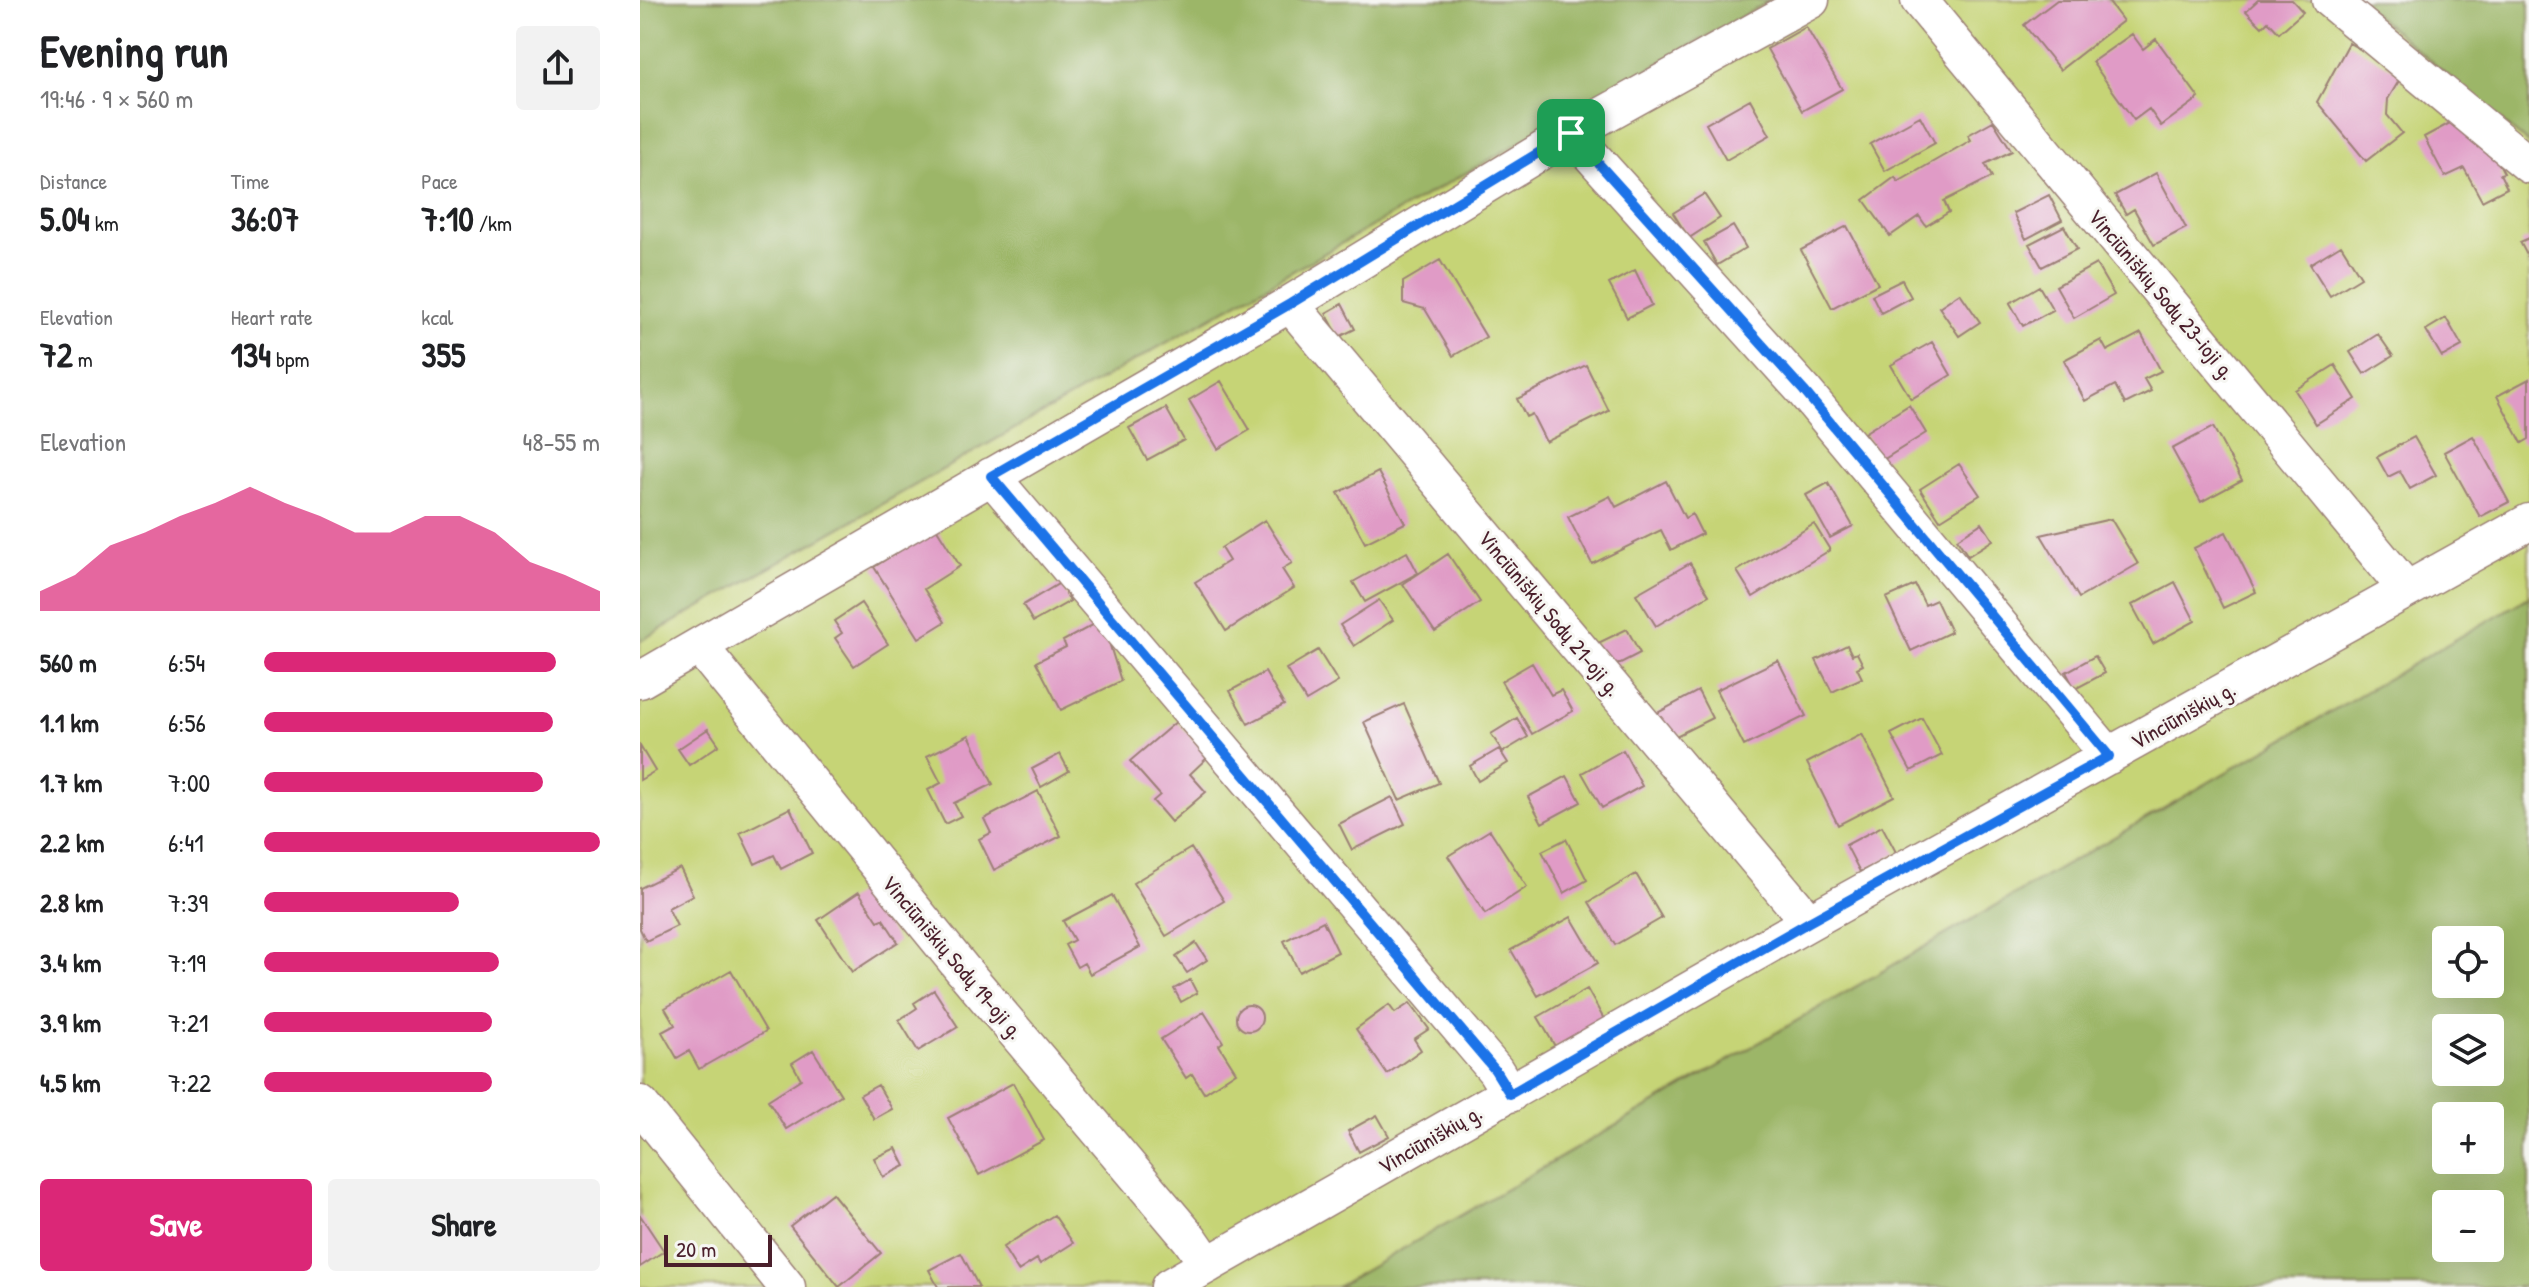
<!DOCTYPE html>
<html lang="en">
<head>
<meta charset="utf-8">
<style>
	body { margin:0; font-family:"Patrick Hand",sans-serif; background:#f2f2f2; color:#202124; height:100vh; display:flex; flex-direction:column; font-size:30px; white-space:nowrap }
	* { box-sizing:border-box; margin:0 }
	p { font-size:26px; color:#757577 }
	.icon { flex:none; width:44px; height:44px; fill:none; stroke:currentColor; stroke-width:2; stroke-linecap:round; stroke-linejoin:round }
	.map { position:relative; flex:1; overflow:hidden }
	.details { display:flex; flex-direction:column; background:#fff; width:640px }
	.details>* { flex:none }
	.controls { position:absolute; left:1792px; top:926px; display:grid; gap:16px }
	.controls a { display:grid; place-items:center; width:72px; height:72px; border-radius:8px; background:#fff; box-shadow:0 8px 32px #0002; font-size:40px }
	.scale { position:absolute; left:24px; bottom:20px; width:108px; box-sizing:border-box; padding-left:8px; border:4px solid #4a1f2b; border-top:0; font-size:22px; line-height:28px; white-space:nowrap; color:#4a1f2b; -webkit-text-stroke:6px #f6f6f2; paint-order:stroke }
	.pin { position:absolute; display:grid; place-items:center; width:68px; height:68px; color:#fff; margin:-34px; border-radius:16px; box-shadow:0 4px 12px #0006 }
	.round { display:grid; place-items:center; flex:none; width:84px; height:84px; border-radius:8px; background:#f2f2f2 }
	.overview { display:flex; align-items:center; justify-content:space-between; height:136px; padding:0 40px }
	h1 { font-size:44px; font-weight:700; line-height:60px }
	.metrics { display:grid; grid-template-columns:repeat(3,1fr); gap:12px; height:136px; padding:8px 40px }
	.metrics div { display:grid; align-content:center }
	.metrics b { font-size:34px; font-weight:700 }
	.metrics small { font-size:22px; font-weight:400 }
	.metrics p { font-size:22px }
	.chart { height:224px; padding:16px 40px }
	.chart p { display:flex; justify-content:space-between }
	.chart svg { width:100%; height:144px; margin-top:8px; fill:#db2777; opacity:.7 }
	.button { display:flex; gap:16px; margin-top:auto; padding:16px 40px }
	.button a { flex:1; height:92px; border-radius:8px; background:#db2777; color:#fff; font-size:32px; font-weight:700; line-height:92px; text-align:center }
	.button a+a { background:#f2f2f2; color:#202124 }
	ul { padding:0 40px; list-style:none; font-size:26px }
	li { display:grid; grid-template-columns:128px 96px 1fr; align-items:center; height:60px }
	li i { height:20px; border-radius:10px; background:#db2777 }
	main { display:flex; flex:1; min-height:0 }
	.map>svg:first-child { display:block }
</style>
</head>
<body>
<main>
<section class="details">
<div class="overview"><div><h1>Evening run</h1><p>19:46 · 9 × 560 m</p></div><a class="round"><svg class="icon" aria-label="share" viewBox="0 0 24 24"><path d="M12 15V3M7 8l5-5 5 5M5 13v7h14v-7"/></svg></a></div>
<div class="metrics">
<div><p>Distance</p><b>5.04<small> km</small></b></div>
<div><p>Time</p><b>36:07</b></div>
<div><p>Pace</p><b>7:10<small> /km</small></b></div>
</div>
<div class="metrics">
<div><p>Elevation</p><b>72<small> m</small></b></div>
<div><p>Heart rate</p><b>134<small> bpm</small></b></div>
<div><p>kcal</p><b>355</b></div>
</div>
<div class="chart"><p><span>Elevation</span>48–55 m</p>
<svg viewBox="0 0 160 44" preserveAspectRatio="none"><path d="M0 44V38L10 33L20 24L30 20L40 15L50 11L60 6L70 11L80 15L90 20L100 20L110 15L120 15L130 20L140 29L150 33L160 38V44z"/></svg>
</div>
<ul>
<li><b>560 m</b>6:54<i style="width:87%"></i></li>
<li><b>1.1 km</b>6:56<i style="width:86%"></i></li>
<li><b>1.7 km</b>7:00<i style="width:83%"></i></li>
<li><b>2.2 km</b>6:41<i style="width:100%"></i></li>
<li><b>2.8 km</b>7:39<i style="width:58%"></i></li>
<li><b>3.4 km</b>7:19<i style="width:70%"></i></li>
<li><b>3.9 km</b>7:21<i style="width:68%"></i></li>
<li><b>4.5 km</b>7:22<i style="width:68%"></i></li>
</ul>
<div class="button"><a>Save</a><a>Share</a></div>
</section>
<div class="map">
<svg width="1889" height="1287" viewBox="0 0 1889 1287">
	<rect width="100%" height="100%" fill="#f6f6f2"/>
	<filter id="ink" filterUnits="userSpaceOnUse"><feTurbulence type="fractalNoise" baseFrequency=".0125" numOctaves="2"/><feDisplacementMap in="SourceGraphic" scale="16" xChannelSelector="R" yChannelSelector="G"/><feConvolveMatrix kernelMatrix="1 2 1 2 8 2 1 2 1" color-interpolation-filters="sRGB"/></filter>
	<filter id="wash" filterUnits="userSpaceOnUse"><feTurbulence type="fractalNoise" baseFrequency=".006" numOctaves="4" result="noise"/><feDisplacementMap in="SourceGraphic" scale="32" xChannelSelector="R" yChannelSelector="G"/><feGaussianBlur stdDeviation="1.8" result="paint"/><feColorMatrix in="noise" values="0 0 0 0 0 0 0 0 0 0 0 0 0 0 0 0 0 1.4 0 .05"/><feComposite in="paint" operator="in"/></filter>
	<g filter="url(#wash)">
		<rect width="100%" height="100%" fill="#ede1c2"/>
		<path fill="#c6d476" stroke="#887a50" stroke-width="2" d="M1131,0h587l171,144v453l-1192,690h-697v-646z"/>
		<path fill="#9cb667" stroke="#736a49" stroke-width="2" fill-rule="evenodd" d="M0,0h1131l-1131,641z
			M1718,0h171v144z
			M1889,597v690h-1192zM1850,940v44h-44v-44zM1850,1028v44h-44v-44zM1806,1116h44v44h-44zM1806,1204h44v44h-44z"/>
		<g id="blocks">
			<path fill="#e09bc6" d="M1417,0h50l16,21 -63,49 -36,-45z
				M1618,0h34l11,12 -24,21 -11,-12 -6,6 -16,-16z
				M1166,27l36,62 -40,22 -35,-62z
				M1492,34l11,15 13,-10 43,59 -38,28 -12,-17 -15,11 -42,-58z
				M1709,43l54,31 -15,25 -1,16 15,18 -36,28 -49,-59z
				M1110,99l20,36 -44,25 -20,-36z
				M1280,116l15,27 -50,28 -15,-27z
				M1823,116l17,11 24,46 -4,1 7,14 -25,13 -18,-33 -19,9 -21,-40z
				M1353,121l19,30 -27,13 7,13 -48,24 5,11 -23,14 -7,-10 -29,20 -26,-36 31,-23 3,5 73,-42 -3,-5z
				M1516,173l30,55 -32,17 -20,-36 -8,5 -11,-19z
				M1064,194l16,24 -31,20 -16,-25z
				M1409,195l13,25 -36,19 -13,-26z
				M1093,226l13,22 -29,17 -13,-23z
				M1207,226l31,58 -46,24 -31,-58z
				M1424,226l13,23 -35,18 -13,-23z
				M1889,238v21l-9,-17z
				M1701,245l20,32 -31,19 -20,-32z
				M800,260l46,77 -33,19 -28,-47 -22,-6v-21z
				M1456,264l18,31 -40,23 -18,-32z
				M995,270l17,35 -25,13 -18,-34z
				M1262,280l9,17 -30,16 -9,-18z
				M1399,286l14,24 -30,16 -13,-23z
				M1320,293l20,29 -21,14 -20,-29z
				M702,304l13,25 -16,8 -13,-24z
				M1806,318l16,28 -20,11 -16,-27z
				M1501,333l20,38 -17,8 7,12 -26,13 -10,-19 -30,16 -21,-41 37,-20 6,11z
				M1738,334l15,22 -29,18 -14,-22z
				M1292,342l19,33 -40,24 -20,-34z
				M946,365l23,46 -63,31 -14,-28 -6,3 -9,-18z
				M1695,365l21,34 -40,25 -21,-34z
				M1889,379v60l-7,4 -25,-47z
				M581,381l29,49 -32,19 -29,-49z
				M1269,405l17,28 -45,28 -17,-28z
				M526,408l18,32 -37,20 -18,-32z
				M1573,427l29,53 -41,22 -29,-53z
				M1833,436l36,66 -29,15 -36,-65z
				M1774,437l22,38 -26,14 -10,-18 -12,6 -11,-20z
				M1319,464l21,31 -40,25 -20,-31z
				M738,472l27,51 -40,20 -27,-50z
				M1026,481l19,37 7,-4 10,20 -31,16 -10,-20 -69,34 -24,-47 42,-21 6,11z
				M1188,483l25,43 -23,12 -24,-43z
				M1471,519l27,45 -59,34 -38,-63z
				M625,520l27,43 -10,6 12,19 -68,43 -31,-49 34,-21 -8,-13z
				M1342,523l11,17 -25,16 -11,-17z
				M1174,524l16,26 -77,47 -16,-26z
				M296,528l24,38 -36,23 21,33 -26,16 -45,-71z
				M1586,532l30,60 -33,16 -29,-60z
				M767,552l11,21 -53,29 -12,-20z
				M808,554l32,48 -45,30 -32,-48z
				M1050,563l19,32 -53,31 -20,-32z
				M1535,582l20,39 -42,23 -21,-39z
				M420,583l10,18 -37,21 -10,-17z
				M1275,585l10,20 11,-5 15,32 -40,19 -25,-53z
				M739,600l14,20 -39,26 -14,-21z
				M221,603l27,41 -34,22 -19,-28 7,-5 -8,-12z
				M462,620l19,61 -60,29 -25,-48 30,-15 -3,-6z
				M987,629l13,24 -35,18 -13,-25z
				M1207,645l5,10 5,-2 6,12 -6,3 5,10 -30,14 -16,-32z
				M678,650l20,32 -32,19 -20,-32z
				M1455,656l10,17 -30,16 -9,-17z
				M1138,660l28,56 -62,30 -28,-56z
				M892,663l19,32 10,-5 12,21 -41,23 -31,-53z
				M625,672l19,33 -36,19 -18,-33z
				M1058,691l14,27 -44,22 -20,-22z
				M764,704l35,79 -40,17 -35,-78z
				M877,718l11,19 -25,15 -12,-18z
				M1282,718l20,37 -31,16 -20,-37z
				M537,721l31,36 -18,17 16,18 -35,30 -18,-21 7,-6 -30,-34z
				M68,729l11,16 -30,20 -11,-16z
				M1222,734l32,62 -56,29 -31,-62z
				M329,735l24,49 -39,19 7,13 -16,8 -17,-34 13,-7 -14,-27z
				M0,746l15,25 -15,9z
				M859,749l9,14 -30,18 -8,-15z
				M983,750l19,36 -40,22 -20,-35z
				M420,754l9,17 -28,16 -9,-18z
				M927,776l14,26 -39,21 -14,-26z
				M398,791l23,45 -67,34 -15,-31 12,-6 -7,-14z
				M752,797l13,27 -53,26 -13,-26z
				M150,808l22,45 -31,16 -7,-14 -19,9 -15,-31z
				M1242,826l15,28 -37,18 -14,-27z
				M850,830l37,57 -42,27 -37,-58z
				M926,839l21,41 -23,13 -22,-42z
				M551,848l33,53 -58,35 -33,-53z
				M40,868l13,27 -25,13 9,18 -31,15 -6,-12v-41z
				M996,874l26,44 -47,27 -26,-43z
				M219,892l19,29 5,-2 15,23 -46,30 -34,-52z
				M472,895l28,52 -50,27 -6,-11 -7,4 -12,-22 9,-5 -11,-19z
				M931,917l27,46 -60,33 -27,-46z
				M683,921l15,31 -39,20 -15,-31z
				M556,943l11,17 -20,13 -11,-16z
				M91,970l35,61 -67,38 -10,-18 -12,7 -15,-26 13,-7 -10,-17z
				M550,980l7,13 -16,9 -7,-13z
				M947,989l18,32 -49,27 -18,-31z
				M294,990l24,37 -40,24 -19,-31 18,-12 -3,-5z
				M770,1003l19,26 -15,10 7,11 -34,24 -31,-45 33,-24 6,8z
				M596 1018a13 13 0 1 1 26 0a13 13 0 1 1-26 0Z
				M564,1012l19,30 -4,3 17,27 -32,21 -12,-19 -6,4 -25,-39z
				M173,1050l28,45 -55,34 -18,-29 33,-21 -9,-16z
				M373,1083l31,57 -65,35 -31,-57z
				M238,1085l14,24 -18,10 -14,-24z
				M737,1115l12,21 -30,16 -11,-21z
				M256,1148l9,18 -22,11 -9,-19z
				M192,1193l49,60 -42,34 -49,-61z
				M0,1215l24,36 -24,16z
				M414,1215l19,28 -33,21 -3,-5 -19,12 -15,-24z
				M321,1253l18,34h-41l-9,-17z"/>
		</g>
	</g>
	<g filter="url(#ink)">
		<use href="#blocks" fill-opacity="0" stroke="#9c8076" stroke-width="2"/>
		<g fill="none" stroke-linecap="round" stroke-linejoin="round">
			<defs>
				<path id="minor" d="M1279,0l487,589
					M1690,0l199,165
					M931,133l233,258 305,365
					M650,304l519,618
					M351,476l504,594 15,24
					M60,647l263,323 227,269 18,26
					M0,680l650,-376 281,-171 240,-133
					M0,1104l147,183
					M529,1287l640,-365 720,-400"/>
			</defs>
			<use href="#minor" stroke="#9c8076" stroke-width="39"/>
			<use href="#minor" stroke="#fff" stroke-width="36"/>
		</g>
	</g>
	<g fill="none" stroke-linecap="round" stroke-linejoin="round" filter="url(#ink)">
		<defs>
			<path id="route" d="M931,133l233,258 305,365 -300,166 -299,172 -15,-24 -504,-594 299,-172z"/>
		</defs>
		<use href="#route" stroke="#fff" stroke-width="16"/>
		<use href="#route" stroke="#1a73e8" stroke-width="10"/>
	</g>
	<g text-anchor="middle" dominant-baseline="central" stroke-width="6" stroke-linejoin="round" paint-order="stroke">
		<g font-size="22" fill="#4a1f2b" stroke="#f6f6f2">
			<text transform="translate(1522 294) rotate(50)">Vinciūniškių Sodų 23-ioji g.</text>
			<text transform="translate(910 613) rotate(50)">Vinciūniškių Sodų 21-oji g.</text>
			<text transform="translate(1543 715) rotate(-29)">Vinciūniškių g.</text>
			<text transform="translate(313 957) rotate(50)">Vinciūniškių Sodų 19-oji g.</text>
			<text transform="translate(790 1139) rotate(-30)">Vinciūniškių g.</text>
		</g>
	</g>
</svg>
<div class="controls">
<a><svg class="icon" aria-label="locate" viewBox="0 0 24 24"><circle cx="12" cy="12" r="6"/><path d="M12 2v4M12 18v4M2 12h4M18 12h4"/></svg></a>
<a><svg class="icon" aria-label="layers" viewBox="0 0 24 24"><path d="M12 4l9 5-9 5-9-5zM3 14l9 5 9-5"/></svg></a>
<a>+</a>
<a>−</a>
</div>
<div class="scale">20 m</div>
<div class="pin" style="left:931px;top:133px;background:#1e9e55"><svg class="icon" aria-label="arrive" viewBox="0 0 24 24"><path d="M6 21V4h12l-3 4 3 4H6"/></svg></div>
</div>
</main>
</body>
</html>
